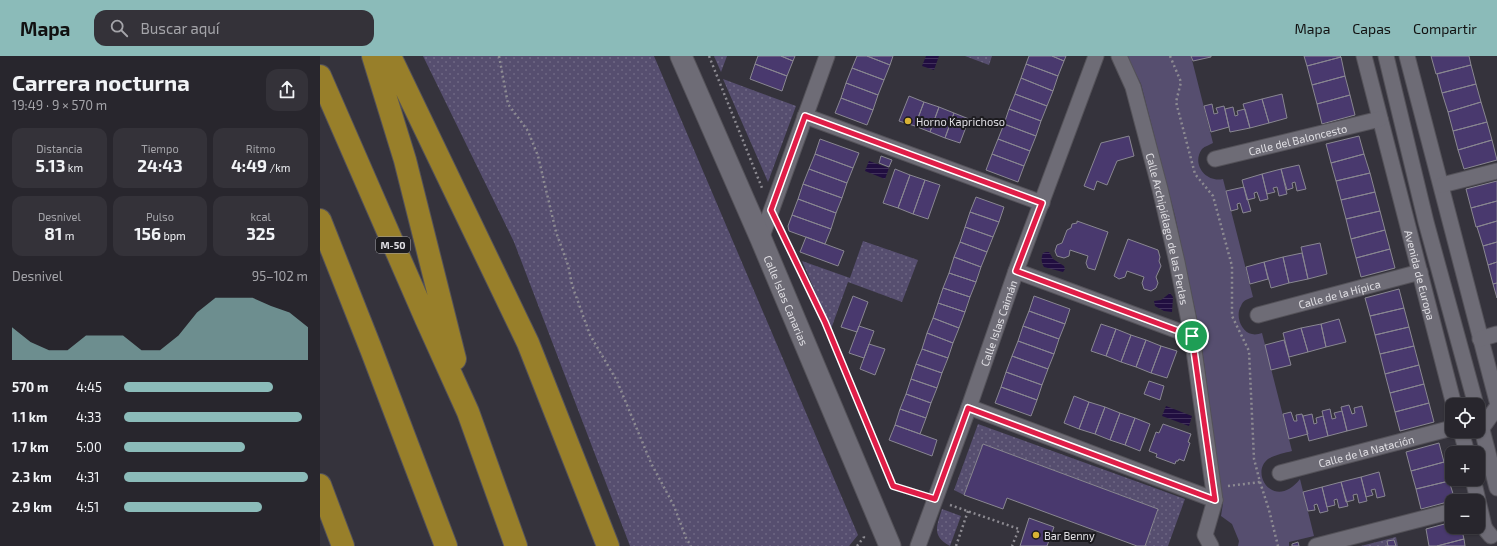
<!DOCTYPE html>
<html lang="es">
<head>
<meta charset="utf-8">
<style>
	body { margin:0; font-family:"Exo 2",sans-serif; background:#343239; color:#f1f3f6; height:100vh; display:flex; flex-direction:column; font-size:15px; white-space:nowrap }
	* { box-sizing:border-box; margin:0 }
	p { font-size:13px; color:#a5a5aa }
	.icon { flex:none; width:22px; height:22px; fill:none; stroke:currentColor; stroke-width:2; stroke-linecap:round; stroke-linejoin:round }
	.map { position:relative; flex:1; overflow:hidden }
	.sheet { display:flex; flex-direction:column; background:#28262d; width:320px }
	.sheet>* { flex:none }
	.fabs { position:absolute; left:1125px; top:342px; display:grid; gap:8px }
	.fabs a { display:grid; place-items:center; width:40px; height:40px; border-radius:8px; background:#28262d; box-shadow:0 1px 3px #0004,0 0 0 1px #444349; font-size:20px }
	.pin { position:absolute; display:grid; place-items:center; width:34px; height:34px; color:#fff; margin:-17px; border:2px solid #fff; border-radius:50%; box-shadow:0 1px 4px #0007 }
	.round { display:grid; place-items:center; flex:none; width:42px; height:42px; border-radius:12px; background:#343239 }
	.overview { display:flex; align-items:center; justify-content:space-between; height:68px; padding:0 12px }
	h1 { font-size:22px; font-weight:700; line-height:30px }
	.stats { display:grid; grid-template-columns:repeat(3,1fr); gap:6px; height:68px; padding:4px 12px }
	.stats div { display:grid; align-content:center; border-radius:10px; background:#343239; text-align:center }
	.stats b { font-size:17px; font-weight:700 }
	.stats small { font-size:11px; font-weight:400 }
	.stats p { font-size:11px }
	.chart { height:112px; padding:8px 12px }
	.chart p { display:flex; justify-content:space-between }
	.chart svg { width:100%; height:72px; margin-top:4px; fill:#8bbbb9; opacity:.7 }
	ul { padding:0 12px; list-style:none; font-size:13px }
	li { display:grid; grid-template-columns:64px 48px 1fr; align-items:center; height:30px }
	li i { height:10px; border-radius:5px; background:#8bbbb9 }
	header { display:flex; align-items:center; gap:24px; box-sizing:border-box; height:56px; padding:0 20px; background:#8bbbb9; color:#111 }
	header strong { font-size:19px }
	nav { display:flex; gap:22px; margin-inline-start:auto; font-size:14px }
	.search { width:280px; height:36px; background:#343239; display:flex; align-items:center; gap:10px; box-sizing:border-box; padding:0 14px; border-radius:12px; color:#a5a5aa; font-size:15px }
	main { display:flex; flex:1; min-height:0 }
	.map>svg:first-child { display:block }
</style>
</head>
<body>
<header>
<strong>Mapa</strong>
<div class="search"><svg class="icon" aria-label="search" viewBox="0 0 24 24"><circle cx="10" cy="10" r="6"/><path d="M15 15l6 6"/></svg>Buscar aquí</div>
<nav><a>Mapa</a><a>Capas</a><a>Compartir</a></nav>
</header>
<main>
<section class="sheet">
<div class="overview"><div><h1>Carrera nocturna</h1><p>19:49 · 9 × 570 m</p></div><a class="round"><svg class="icon" aria-label="share" viewBox="0 0 24 24"><path d="M12 15V3M7 8l5-5 5 5M5 13v7h14v-7"/></svg></a></div>
<div class="stats">
<div><p>Distancia</p><b>5.13<small> km</small></b></div>
<div><p>Tiempo</p><b>24:43</b></div>
<div><p>Ritmo</p><b>4:49<small> /km</small></b></div>
</div>
<div class="stats">
<div><p>Desnivel</p><b>81<small> m</small></b></div>
<div><p>Pulso</p><b>156<small> bpm</small></b></div>
<div><p>kcal</p><b>325</b></div>
</div>
<div class="chart"><p><span>Desnivel</span>95–102 m</p>
<svg viewBox="0 0 160 44" preserveAspectRatio="none"><path d="M0 44V24L10 33L20 38L30 38L40 29L50 29L60 29L70 38L80 38L90 29L100 15L110 6L120 6L130 6L140 11L150 15L160 24V44z"/></svg>
</div>
<ul>
<li><b>570 m</b>4:45<i style="width:81%"></i></li>
<li><b>1.1 km</b>4:33<i style="width:97%"></i></li>
<li><b>1.7 km</b>5:00<i style="width:66%"></i></li>
<li><b>2.3 km</b>4:31<i style="width:100%"></i></li>
<li><b>2.9 km</b>4:51<i style="width:75%"></i></li>
</ul>
</section>
<div class="map">
<svg width="1177" height="490" viewBox="0 0 1177 490">
	<defs>
		<pattern id="grass-dots" width="8" height="8" patternUnits="userSpaceOnUse"><rect width="8" height="8" fill="#564e6f"/><path d="M2 2h.1M6 6h.1" fill="none" stroke="#6e6783" stroke-width="1.8" stroke-linecap="round"/></pattern>
		<pattern id="water-rules" width="6" height="5" patternUnits="userSpaceOnUse"><rect width="6" height="5" fill="#210e40"/><path d="M0 2.5h6" fill="none" stroke="#41315b"/></pattern>
	</defs>
	<rect width="100%" height="100%" fill="#35333c"/>
	<path fill="url(#grass-dots)" d="M103,0h231l204,479 -9,11h-219l-116,-304z
		M394,0h13l-6,16z
		M645,0h27l-3,9z
		M403,23l73,27 -28,76z
		M543,185l55,19 -16,42 -54,-20 -17,47 -29,-68 48,17z
		M658,368l207,75 -17,47h-23l13,-37 -175,-65 -19,51 -10,-5z
		M622,453l19,7 -11,30c-19,-10 -13,-20 -8,-37z
		M1076,481l2,9h-37z"/>
	<path fill="#564e6f" d="M807,0h64l22,87c-3,2 -8,3 -11,6 -11,15 4,34 21,30l30,118c-5,2 -10,3 -12,9 -6,9 0,26 11,28 3,1 7,0 10,-1l30,118c-7,2 -18,4 -24,8 -19,15 7,52 32,20l14,57 -25,6v4h-51l1,-5 -7,-17 -11,-8 2,-13 -23,-170 -25,-117 -34,-132z"/>
	<path fill="url(#water-rules)" d="M606,0h13l-5,14 -12,-4z
		M549,105l20,7 -4,11 -20,-8z
		M726,196h3l4,7 11,7 1,3 -2,3 -19,-5c-3,-5 -3,-9 -1,-14z
		M850,237l3,4 -1,15 -8,-1 -9,-5 -1,-5 7,-1z
		M846,350l26,10 -3,10 -27,-10z"/>
	<path fill="#49396e" stroke="#898791" d="M438,0h23l12,5 -6,15 -32,-12z
		M461,0h14l-2,5z
		M537,0h10l23,9 -6,15 -32,-12z
		M547,0h26l-3,9z
		M709,0h23l12,5 -6,15 -32,-12z
		M732,0h14l-2,5z
		M871,0h20v1l-18,4z
		M984,0h36l1,1 -34,9z
		M1111,0h38l2,9 -35,9z
		M1021,1l4,19 -33,9 -5,-19z
		M435,8l32,12 -5,15 -32,-12z
		M706,8l32,12 -5,15 -32,-13z
		M1151,9l5,19 -34,9 -5,-19z
		M532,12l32,12 -6,15 -32,-12z
		M1025,20l5,19 -33,9 -5,-19z
		M701,22l32,13 -6,15 -32,-12z
		M526,27l32,12 -5,15 -32,-12z
		M1156,28l5,18 -33,10 -6,-19z
		M695,38l32,12 -6,15 -32,-12z
		M962,38l5,24 -18,5 -7,-24z
		M1030,39l5,20 -33,9 -5,-20z
		M589,40l15,6 -9,24 -16,-5z
		M521,42l32,12 -6,15 -32,-12z
		M942,43l7,24 -19,5 -7,-24z
		M604,46l15,5 -9,25 -15,-6z
		M1161,46l6,20 -34,9 -5,-19z
		M892,48l2,10 4,-1 -2,-5 8,-2 5,21 -18,5 -7,-26z
		M619,51l15,6 -9,25 -15,-6z
		M913,51l2,9 3,-1 -1,-4 8,-2 5,19 -20,4 -5,-23z
		M689,53l32,12 -5,15 -32,-12z
		M634,57l15,6 -9,24 -15,-5z
		M1167,66l5,18 -34,10 -5,-19z
		M684,68l32,12 -6,15 -32,-12z
		M809,80l5,20 -17,5 -10,24 -10,-4 -3,9 -10,-4 17,-43z
		M1039,80l5,18 -33,9 -5,-19z
		M500,83l39,14 -6,15 -38,-14z
		M678,83l32,12 -6,15 -32,-12z
		M1172,84l5,20 -33,9 -6,-19z
		M495,98l38,14 -6,15 -38,-14z
		M672,98l32,12 -6,16 -32,-12z
		M1044,98l6,19 -34,8 -5,-18z
		M561,100l11,4 -3,7 -10,-4z
		M979,109l7,24 -9,2 -2,-9 -3,1 1,5 -6,2 -6,-21z
		M489,113l38,14 -5,15 -39,-14z
		M575,113l15,6 -12,33 -15,-5z
		M961,113l6,25 -8,2 -2,-9 -4,1 2,4 -8,2 -5,-20z
		M1050,117l5,19 -34,8 -5,-19z
		M942,118l6,25 -8,2 -3,-9 -3,1 1,5 -8,2 -5,-20z
		M590,119l15,5 -12,34 -15,-6z
		M605,124l15,5 -12,34 -15,-5z
		M1177,125v20l-26,7 -5,-19z
		M483,128l39,14 -6,15 -38,-14z
		M924,131l7,24 -8,2 -3,-10 -3,1 1,5 -7,2 -5,-20z
		M1055,136l5,19 -34,8 -5,-19z
		M656,141l28,10 -5,15 -29,-10z
		M478,143l38,14 -5,16 -39,-14z
		M1177,145v20l-21,6 -5,-19z
		M1060,155l5,19 -34,9 -5,-20z
		M650,156l29,10 -6,15 -28,-10z
		M472,159l39,14 -6,15 -36,-13 -1,-5z
		M757,165l31,11 -13,38 -7,-2 -2,-5 2,-7 -18,-6 -1,6 -5,2 -7,-2 -2,-5 2,-6 5,-2 5,-13 4,-2 1,-4 5,-1z
		M1177,165v21l-14,4 -6,-19z
		M645,171l28,10 -6,15 -27,-10z
		M1065,174l5,19 -34,9 -5,-19z
		M486,181l38,14 -6,15 -38,-14z
		M808,183l30,11 2,7 -1,4 2,5 -5,11 2,6 -2,5 -5,3 -7,-2 -2,-6 2,-6 -17,-6 -2,6 -6,2 -5,-3z
		M640,186l27,10 -6,15 -27,-10z
		M1177,186v20l-9,3 -5,-19z
		M1000,187l7,31 -19,5 -7,-32z
		M1070,193l5,19 -34,9 -5,-19z
		M982,197l6,26 -19,4 -6,-26z
		M634,201l27,10 -5,15 -27,-9z
		M963,201l6,26 -18,5 -7,-26z
		M944,206l4,17 -18,5 -4,-17z
		M1177,206v21l-4,1 -5,-19z
		M629,217l27,9 -6,15 -27,-9z
		M1177,227v15l-4,-14z
		M623,232l27,9 -5,15 -27,-9z
		M1079,233l5,19 -34,8 -5,-18z
		M533,240l15,6 -11,30 -16,-5z
		M714,240l36,13 -5,15 -36,-13z
		M618,247l27,9 -6,16 -26,-10z
		M1084,252l5,19 -34,8 -5,-19z
		M709,255l36,13 -6,15 -36,-13z
		M613,262l26,10 -6,15 -26,-10z
		M1019,263l7,23 -20,5 -5,-23z
		M781,268l15,5 -10,27 -15,-5z
		M1001,268l5,23 -18,5 -7,-24z
		M539,270l15,5 -10,27 -15,-5z
		M703,270l36,13 -5,15 -36,-13z
		M1089,271l5,19 -34,8 -5,-19z
		M981,272l7,24 -19,5 -6,-24z
		M796,273l15,6 -10,27 -15,-6z
		M607,277l26,10 -5,15 -26,-9z
		M811,279l15,5 -10,27 -15,-5z
		M826,284l15,6 -10,27 -15,-6z
		M964,284l7,25 -20,5 -6,-25z
		M698,285l36,13 -6,15 -36,-13z
		M549,288l16,5 -10,26 -15,-6z
		M841,290l16,5 -10,27 -16,-5z
		M1094,290l5,19 -34,9 -5,-20z
		M602,293l26,9 -6,15 -26,-9z
		M692,300l36,13 -6,16 -36,-13z
		M596,308l26,9 -5,15 -26,-9z
		M1099,309l5,19 -34,9 -5,-19z
		M686,316l36,13 -5,15 -36,-13z
		M591,323l26,9 -6,15 -25,-9z
		M829,325l15,5 -4,14 -16,-6z
		M1104,328l5,19 -34,9 -5,-19z
		M681,331l36,13 -6,16 -36,-13z
		M586,338l25,9 -5,15 -26,-9z
		M754,340l15,6 -10,27 -15,-6z
		M769,346l16,5 -10,27 -16,-5z
		M1109,347l5,19 -34,9 -5,-19z
		M1029,349l3,9 3,-1 -1,-5 8,-2 5,20 -20,5 -6,-24z
		M785,351l15,6 -10,27 -15,-6z
		M580,353l26,9 -6,16 -25,-9z
		M1010,353l2,10 4,-1 -2,-5 8,-2 5,20 -19,5 -6,-25z
		M971,356l3,9h3l-1,-6 6,-1 6,20 -19,5 -6,-25z
		M800,357l15,5 -10,27 -15,-5z
		M992,358l2,10 3,-1 -1,-5 7,-2 5,20 -19,5 -6,-25z
		M815,362l15,6 -10,27 -15,-6z
		M843,368l28,10 -3,8 2,1 -6,18 -5,-2 -1,2h-2l-1,3 -19,-7 1,-3 -8,-3 7,-19 3,1z
		M575,369l42,15 -5,16 -43,-16z
		M1119,387l5,19 -33,9 -5,-19z
		M663,388l175,65 -13,37h-8l-130,-48 -4,11 -39,-14z
		M1124,406l5,19 -33,8 -5,-18z
		M1059,416l6,24 -8,2 -2,-9 -4,1 2,5 -7,2 -5,-20z
		M1041,421l6,24 -8,2 -2,-9 -4,1 1,5 -8,2 -5,-20z
		M1129,425l6,19 -34,9 -5,-20z
		M1021,426l7,24 -9,2 -2,-9 -3,1 1,5 -8,2 -5,-20z
		M1002,431l6,24 -8,2 -3,-9 -3,1 1,5 -7,1 -5,-19z
		M709,462l25,9 -7,19h-27z
		M1132,466v5h9l3,12 -27,7h-8l-3,-17z
		M1144,483l1,7h-28z
		M1074,484l2,6h-8l-1,-5z
		M978,486l1,4h-7v-2z"/>
	<g fill="none" stroke-linecap="round" stroke-linejoin="round">
		<defs>
			<g id="street">
				<path id="s1" d="M799,0l14,31 27,102 17,73 15,74 23,164 -10,35 6,11"/>
				<path id="s2" d="M1044,0l90,349"/>
				<path d="M1066,0l40,166 50,183"/>
				<path d="M1087,0l90,345"/>
				<path d="M485,60l237,87"/>
				<path id="s3" d="M895,103l165,-40"/>
				<path d="M1122,129l55,-14"/>
				<path d="M441,183l66,-183"/>
				<path d="M696,215l176,65"/>
				<path id="s4" d="M938,259l162,-43"/>
				<path d="M1160,283l17,-5"/>
				<path d="M649,351l246,93"/>
				<path d="M1158,358l19,74"/>
				<path d="M1162,372l15,-21"/>
				<path d="M1141,375l6,22"/>
				<path id="s5" d="M960,417l172,-45"/>
				<path d="M1153,423l11,47 2,4 5,6"/>
				<path id="s6" d="M598,490l51,-139 47,-136 80,-215"/>
				<path d="M996,490l136,-35"/>
			</g>
			<g id="secondary">
				<path id="s7" d="M361,0l80,183 129,307"/>
			</g>
			<path id="highway" d="M53,0l32,104 50,199
				M70,0l138,287 80,203
				M0,20l106,243 42,93 48,134
				M0,164l51,129 75,197
				M0,429l23,61"/>
		</defs>
		<use href="#street" stroke="#545259" stroke-width="17"/>
		<use href="#secondary" stroke="#545259" stroke-width="23"/>
		<use href="#highway" stroke="#545259" stroke-width="24"/>
		<path stroke="#8d8b92" stroke-width="2.5" stroke-dasharray="2 3" stroke-linecap="butt" d="M179,0l9,48 20,27 10,25 18,76 12,33 4,20 18,50 27,46 34,82 23,43 12,32 5,8
			M389,0l53,132
			M850,0l11,26 -5,20 19,72 18,22 19,70v50l17,35 5,108 6,23 9,28 9,36
			M461,175l44,91 68,164 27,9
			M908,430l32,-4
			M630,449l69,24 -7,17
			M537,490l7,-9 -1,-2
			M636,490l12,-35"/>
		<use href="#street" stroke="#6e6c76" stroke-width="15"/>
		<use href="#secondary" stroke="#6e6c76" stroke-width="21"/>
		<use href="#highway" stroke="#987f2a" stroke-width="22"/>
	</g>
	<g fill="none" stroke-linecap="round" stroke-linejoin="round">
		<defs>
			<path id="route" d="M485,60l237,87 -26,68 176,65 23,164 -247,-92 -33,91 -42,-13 -68,-164 -54,-112z"/>
		</defs>
		<use href="#route" stroke="#fff" stroke-width="8"/>
		<use href="#route" stroke="#e11d48" stroke-width="5"/>
	</g>
	<g fill="#d9b334" stroke="#1c1b1f" stroke-width="1.5">
		<circle cx="588" cy="65" r="4"/>
		<circle cx="716" cy="479" r="4"/>
	</g>
	<g text-anchor="middle" dominant-baseline="central" stroke-width="4" stroke-linejoin="round" paint-order="stroke">
		<rect fill="#1c1b1f" stroke="#a5a4a9" stroke-width="1" x="56" y="181" width="34" height="16" rx="3"/>
		<g font-size="10" font-weight="bold" fill="#e0dfe4">
			<text x="73" y="189">M-50</text>
		</g>
		<g font-size="11" fill="#e0dfe4" stroke="#1c1b1f" text-anchor="start">
			<text x="596" y="65">Horno Kaprichoso</text>
			<text x="724" y="479">Bar Benny</text>
		</g>
		<g font-size="11" fill="#e0dfe4" stroke="#1c1b1f">
			<text stroke="none"><textPath href="#s3" startOffset="85">Calle del Baloncesto</textPath></text>
			<text stroke="none"><textPath href="#s1" startOffset="180">Calle Archipiélago de las Perlas</textPath></text>
			<text stroke="none"><textPath href="#s2" startOffset="226">Avenida de Europa</textPath></text>
			<text stroke="none"><textPath href="#s4" startOffset="84">Calle de la Hípica</textPath></text>
			<text stroke="none"><textPath href="#s7" startOffset="266">Calle Islas Canarias</textPath></text>
			<text stroke="none"><textPath href="#s6" startOffset="237">Calle Islas Caimán</textPath></text>
			<text stroke="none"><textPath href="#s5" startOffset="89">Calle de la Natación</textPath></text>
		</g>
	</g>
</svg>
<div class="fabs">
<a><svg class="icon" aria-label="locate" viewBox="0 0 24 24"><circle cx="12" cy="12" r="6"/><path d="M12 2v4M12 18v4M2 12h4M18 12h4"/></svg></a>
<a>+</a>
<a>−</a>
</div>
<div class="pin" style="left:872px;top:280px;background:#1e9e55"><svg class="icon" aria-label="arrive" viewBox="0 0 24 24"><path d="M6 21V4h12l-3 4 3 4H6"/></svg></div>
</div>
</main>
</body>
</html>
